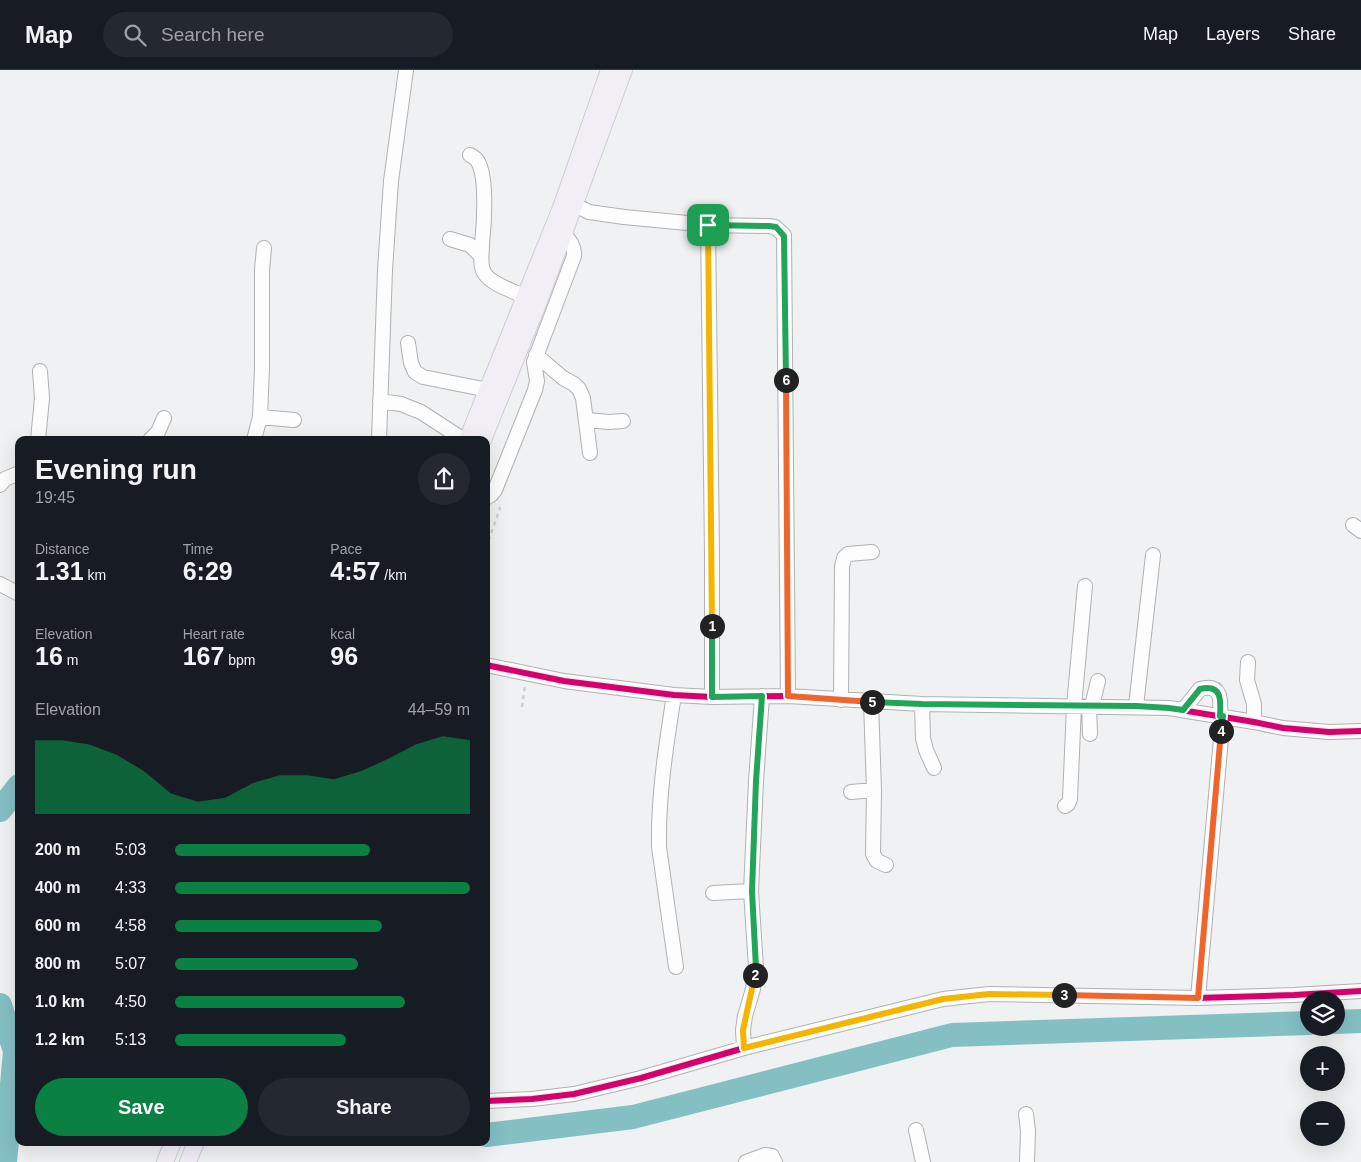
<!DOCTYPE html>
<html lang="en">
<head>
<meta charset="utf-8">
<style>
	body { margin:0; font-family:Helvetica,sans-serif; background:#242831; color:#f1f3f6; height:100vh; display:flex; flex-direction:column; font-size:19px; white-space:nowrap }
	* { box-sizing:border-box; margin:0 }
	p { font-size:16px; color:#9ea1a6 }
	.icon { flex:none; width:28px; height:28px; fill:none; stroke:currentColor; stroke-width:2; stroke-linecap:round; stroke-linejoin:round }
	.map { position:relative; flex:1; overflow:hidden }
	.sheet { position:absolute; left:15px; top:366px; width:475px; height:710px; display:flex; flex-direction:column; background:#171b24; border-radius:10px; box-shadow:0 5px 20px #0002 }
	.sheet>* { flex:none }
	.buttons { position:absolute; left:1300px; top:921px; display:grid; gap:10px }
	.buttons a { display:grid; place-items:center; width:45px; height:45px; border-radius:50%; background:#171b24; box-shadow:0 5px 20px #0002; font-size:25px }
	.pin { position:absolute; display:grid; place-items:center; width:42px; height:42px; color:#fff; margin:-21px; border-radius:10px; box-shadow:0 2px 8px #0006 }
	.km { position:absolute; width:25px; height:25px; margin:-12px; border-radius:50%; background:#222; color:#fff; font-size:14px; line-height:25px; text-align:center }
	.round { display:grid; place-items:center; flex:none; width:52px; height:52px; border-radius:26px; background:#242831 }
	.head { display:flex; align-items:center; justify-content:space-between; height:85px; padding:0 20px }
	h1 { font-size:28px; font-weight:700; line-height:38px }
	.figures { display:grid; grid-template-columns:repeat(3,1fr); gap:8px; height:85px; padding:5px 20px }
	.figures div { display:grid; align-content:center }
	.figures b { font-size:25px; font-weight:700 }
	.figures small { font-size:14px; font-weight:400 }
	.figures p { font-size:14px }
	.chart { height:140px; padding:10px 20px }
	.chart p { display:flex; justify-content:space-between }
	.chart svg { width:100%; height:90px; margin-top:5px; fill:#0b8043; opacity:.7 }
	.cta { display:flex; gap:10px; margin-top:auto; padding:10px 20px }
	.cta a { flex:1; height:58px; border-radius:30px; background:#0b8043; color:#fff; font-size:20px; font-weight:700; line-height:58px; text-align:center }
	.cta a+a { background:#242831; color:#f1f3f6 }
	ul { padding:0 20px; list-style:none; font-size:16px }
	li { display:grid; grid-template-columns:80px 60px 1fr; align-items:center; height:38px }
	li i { height:12px; border-radius:6px; background:#0b8043 }
	header { display:flex; align-items:center; gap:30px; box-sizing:border-box; height:70px; padding:0 25px; background:#171b24; border-bottom:1px solid #363941 }
	header strong { font-size:24px }
	nav { display:flex; gap:28px; margin-inline-start:auto; font-size:18px }
	.search { width:350px; height:45px; background:#242831; display:flex; align-items:center; gap:12px; box-sizing:border-box; padding:0 18px; border-radius:28px; color:#9ea1a6; font-size:19px }
	.map>svg:first-child { display:block }
</style>
</head>
<body>
<header>
<strong>Map</strong>
<div class="search"><svg class="icon" aria-label="search" viewBox="0 0 24 24"><circle cx="10" cy="10" r="6"/><path d="M15 15l6 6"/></svg>Search here</div>
<nav><a>Map</a><a>Layers</a><a>Share</a></nav>
</header>
<div class="map">
<svg width="1361" height="1092" viewBox="0 0 1361 1092">
	<rect width="100%" height="100%" fill="#eff1f3"/>
	<g fill="none" stroke-linecap="round" stroke-linejoin="round">
		<path stroke="#84bfc4" stroke-width="24" d="M0,740l19,-24
			M0,935l15,46 -10,111
			M1336,952l25,-1
			M486,1065l147,-18 319,-82 357,-12"/>
		<defs>
			<path id="minor" d="M470,85c2,1 4,2 6,4 12,13 8,67 6,85 0,9 -3,22 3,30 6,10 29,17 40,23
				M575,135l14,7 35,5 84,8 61,1 6,1 9,8 4,461
				M708,155l4,328v144
				M450,169l20,6 11,11
				M408,273l3,20 4,9 8,5 65,13
				M536,285l27,23 11,6 5,5 4,9 7,55
				M380,331l21,3 20,8 43,28
				M260,347l34,3
				M587,350l22,2 14,-1
				M38,370l4,-42 -2,-27
				M150,370l8,-8 6,-14
				M254,370l6,-23 2,-50v-97l2,-22
				M379,370l6,-170 6,-89 15,-111
				M0,415l5,-6 14,-6
				M486,428l5,-3 4,-5 40,-100 2,-9 -3,-19 40,-106c1,-9 -4,-15 -10,-22
				M1353,455l8,6
				M0,514l19,10
				M1248,592l-1,18 7,24v18
				M486,595l78,16 110,14 38,2 76,-1 134,8 247,4 85,14 29,6 46,4 32,-1
				M674,625c-8,51 -16,101 -15,152l17,120
				M841,630l1,-133 2,-9 4,-4 24,-2
				M871,632l3,88 -1,64 4,7 9,4
				M922,634l1,34 3,12 8,18
				M1089,636l1,28
				M1092,636l6,-25
				M1136,636l17,-151
				M1183,640l17,-21c22,-6 21,11 20,27
				M851,722l23,-2
				M1065,736l3,-2 2,-5 4,-93 11,-120
				M713,823l38,-2
				M1198,928l25,-282
				M744,978l-1,-18 2,-14 8,-27 3,-21 -5,-77 5,-110 6,-85
				M486,1031l46,-2 42,-5 67,-16 103,-30 199,-49 46,-5 209,4 96,-3 67,-4
				M1026,1044l2,17 -1,31
				M916,1060l7,32
				M746,1092l19,-7 7,1 3,6"/>
			<path id="major" d="M467,370l95,-235 47,-135
				M483,370l55,-136 86,-234
				M165,1092l8,-20
				M188,1092l8,-20"/>
		</defs>
		<use href="#minor" stroke="#b0b1b2" stroke-width="16"/>
		<use href="#major" stroke="#cdcecf" stroke-width="18"/>
		<path stroke="#cecece" stroke-width="2.5" stroke-dasharray="4 4" stroke-linecap="butt" d="M486,478l14,-40 -3,-2
			M522,637l3,-22"/>
		<use href="#minor" stroke="#fdfdfd" stroke-width="14"/>
		<use href="#major" stroke="#f2eef6" stroke-width="16"/>
		<defs>
			<path id="cycleway" d="M486,595l78,16 110,14 38,2 76,-1 134,8 247,4 85,14 29,6 46,4 32,-1
				M486,1031l46,-2 42,-5 67,-16 103,-30 199,-49 46,-5 209,4 96,-3 67,-4"/>
		</defs>
		<use href="#cycleway" stroke="#eef1f4" stroke-width="9"/>
		<use href="#cycleway" stroke="#d6006c" stroke-width="6"/>
	</g>
	<g fill="none" stroke-linecap="round" stroke-linejoin="round">
		<defs>
			<path id="split-1" d="M708,155l4,401"/>
			<path id="split-2" d="M712,556v71l50,-1 -6,85 -4,110 4,77 -1,7"/>
			<path id="split-3" d="M755,905l-12,55 1,18 199,-49 46,-5 75,1"/>
			<path id="split-4" d="M1064,925l134,3 23,-267"/>
			<path id="split-5" d="M872,632l50,2 214,2 33,2 14,2 17,-21c22,-5 21,11 20,27h3l-2,15"/>
			<path id="split-6" d="M786,310l2,316 84,6"/>
			<path id="split-7" d="M708,155l61,1 7,1 8,9 2,144"/>
		</defs>
		<use href="#split-1" stroke="#fff" stroke-width="10"/>
		<use href="#split-2" stroke="#fff" stroke-width="10"/>
		<use href="#split-3" stroke="#fff" stroke-width="10"/>
		<use href="#split-4" stroke="#fff" stroke-width="10"/>
		<use href="#split-5" stroke="#fff" stroke-width="10"/>
		<use href="#split-6" stroke="#fff" stroke-width="10"/>
		<use href="#split-7" stroke="#fff" stroke-width="10"/>
		<use href="#split-1" stroke="#f5b400" stroke-width="6"/>
		<use href="#split-2" stroke="#22a559" stroke-width="6"/>
		<use href="#split-3" stroke="#f5b400" stroke-width="6"/>
		<use href="#split-4" stroke="#f0652b" stroke-width="6"/>
		<use href="#split-5" stroke="#22a559" stroke-width="6"/>
		<use href="#split-6" stroke="#f0652b" stroke-width="6"/>
		<use href="#split-7" stroke="#22a559" stroke-width="6"/>
	</g>
</svg>
<div class="buttons">
<a><svg class="icon" aria-label="layers" viewBox="0 0 24 24"><path d="M12 4l9 5-9 5-9-5zM3 14l9 5 9-5"/></svg></a>
<a>+</a>
<a>−</a>
</div>
<div class="pin" style="left:708px;top:155px;background:#1e9e55"><svg class="icon" aria-label="arrive" viewBox="0 0 24 24"><path d="M6 21V4h12l-3 4 3 4H6"/></svg></div>
<b class="km" style="left:712px;top:556px">1</b>
<b class="km" style="left:755px;top:905px">2</b>
<b class="km" style="left:1064px;top:925px">3</b>
<b class="km" style="left:1221px;top:661px">4</b>
<b class="km" style="left:872px;top:632px">5</b>
<b class="km" style="left:786px;top:310px">6</b>
<section class="sheet">
<div class="head"><div><h1>Evening run</h1><p>19:45</p></div><a class="round"><svg class="icon" aria-label="share" viewBox="0 0 24 24"><path d="M12 15V3M7 8l5-5 5 5M5 13v7h14v-7"/></svg></a></div>
<div class="figures">
<div><p>Distance</p><b>1.31<small> km</small></b></div>
<div><p>Time</p><b>6:29</b></div>
<div><p>Pace</p><b>4:57<small> /km</small></b></div>
</div>
<div class="figures">
<div><p>Elevation</p><b>16<small> m</small></b></div>
<div><p>Heart rate</p><b>167<small> bpm</small></b></div>
<div><p>kcal</p><b>96</b></div>
</div>
<div class="chart"><p><span>Elevation</span>44–59 m</p>
<svg viewBox="0 0 160 44" preserveAspectRatio="none"><path d="M0 44V8L10 8L20 10L30 15L40 23L50 34L60 38L70 36L80 29L90 25L100 25L110 27L120 23L130 17L140 10L150 6L160 8V44z"/></svg>
</div>
<ul>
<li><b>200 m</b>5:03<i style="width:66%"></i></li>
<li><b>400 m</b>4:33<i style="width:100%"></i></li>
<li><b>600 m</b>4:58<i style="width:70%"></i></li>
<li><b>800 m</b>5:07<i style="width:62%"></i></li>
<li><b>1.0 km</b>4:50<i style="width:78%"></i></li>
<li><b>1.2 km</b>5:13<i style="width:58%"></i></li>
</ul>
<div class="cta"><a>Save</a><a>Share</a></div>
</section>
</div>
</body>
</html>
